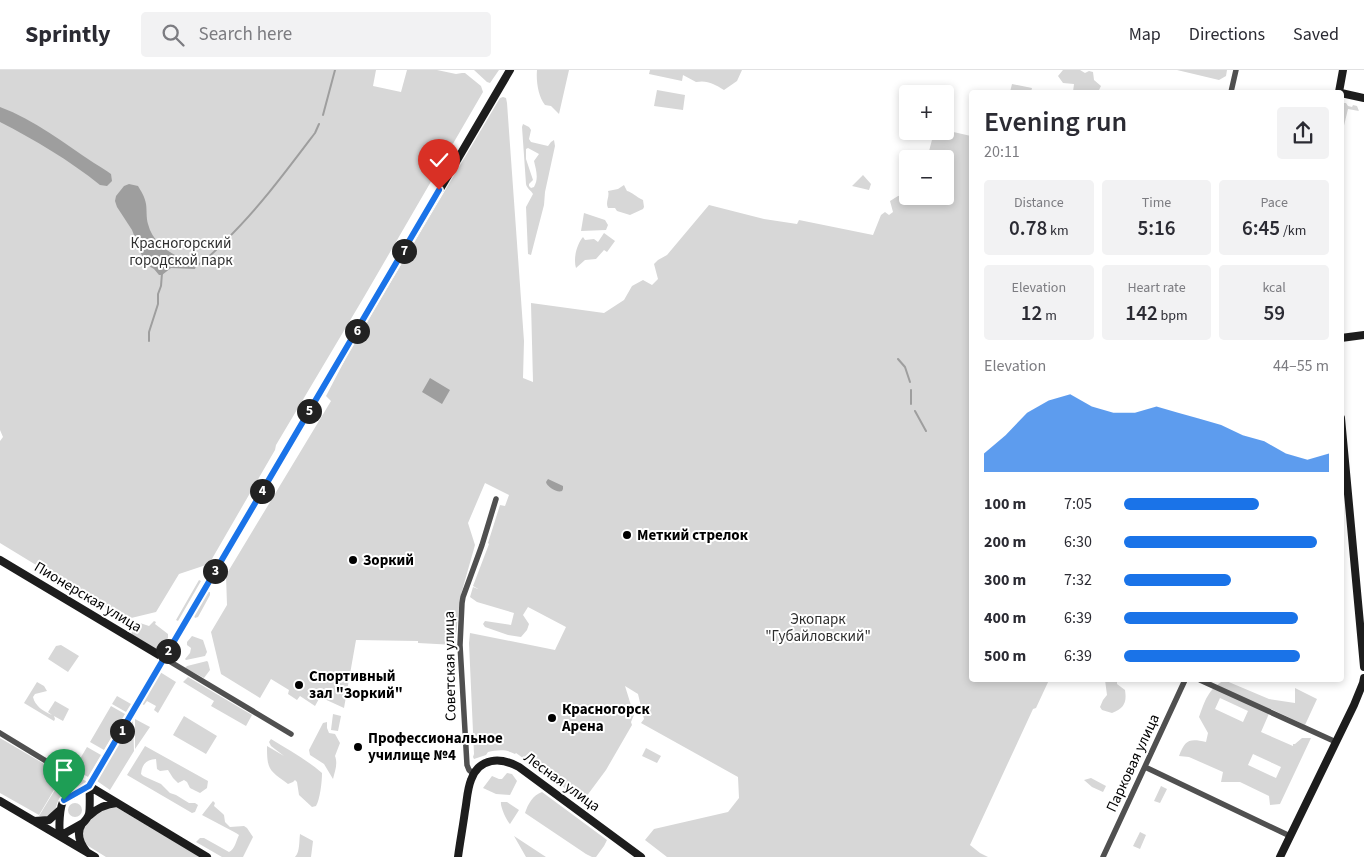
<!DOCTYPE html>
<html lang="en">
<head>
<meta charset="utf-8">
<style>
	body { margin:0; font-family:"Source Sans 3",sans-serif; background:#f2f2f3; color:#2b2b33; height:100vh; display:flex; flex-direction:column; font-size:19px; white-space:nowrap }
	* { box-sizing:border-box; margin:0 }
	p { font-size:16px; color:#7c7c81 }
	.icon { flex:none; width:28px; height:28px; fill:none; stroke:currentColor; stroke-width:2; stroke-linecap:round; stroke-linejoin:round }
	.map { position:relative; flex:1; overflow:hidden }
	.details { position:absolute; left:969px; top:20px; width:375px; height:592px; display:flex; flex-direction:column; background:#fff; border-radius:5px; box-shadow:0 2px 8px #0003 }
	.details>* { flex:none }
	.buttons { position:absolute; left:899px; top:15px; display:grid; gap:10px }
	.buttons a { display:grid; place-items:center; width:55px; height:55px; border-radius:5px; background:#fff; box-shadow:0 2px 8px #0003; font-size:25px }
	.pin { position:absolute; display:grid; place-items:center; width:42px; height:42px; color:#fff; margin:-51px -21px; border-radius:50% 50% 50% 0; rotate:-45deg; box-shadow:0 0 5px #0007 }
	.pin .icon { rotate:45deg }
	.km { position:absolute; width:25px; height:25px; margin:-12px; border-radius:50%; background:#222; color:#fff; font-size:14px; line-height:25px; text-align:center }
	.round { display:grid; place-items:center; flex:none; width:52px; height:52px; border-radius:5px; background:#f2f2f3 }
	.head { display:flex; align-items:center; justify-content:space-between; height:85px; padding:0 15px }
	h1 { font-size:28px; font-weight:600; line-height:38px }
	.figures { display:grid; grid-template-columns:repeat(3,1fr); gap:8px; height:85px; padding:5px 15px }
	.figures div { display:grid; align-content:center; border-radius:5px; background:#f2f2f3; text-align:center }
	.figures b { font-size:21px; font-weight:600 }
	.figures small { font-size:14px; font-weight:400 }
	.figures p { font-size:14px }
	.chart { height:140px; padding:10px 15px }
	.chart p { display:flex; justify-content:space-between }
	.chart svg { width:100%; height:90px; margin-top:5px; fill:#1a73e8; opacity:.7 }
	ul { padding:0 15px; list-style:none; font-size:16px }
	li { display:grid; grid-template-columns:80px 60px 1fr; align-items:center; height:38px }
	li i { height:12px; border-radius:6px; background:#1a73e8 }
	header { display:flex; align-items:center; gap:30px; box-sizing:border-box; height:70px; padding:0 25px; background:#fff; border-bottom:1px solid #e1e1e2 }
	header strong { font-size:24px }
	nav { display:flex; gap:28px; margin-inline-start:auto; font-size:18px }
	.search { width:350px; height:45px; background:#f2f2f3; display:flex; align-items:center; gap:12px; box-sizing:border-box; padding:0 18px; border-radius:5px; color:#7c7c81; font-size:19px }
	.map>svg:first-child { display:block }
</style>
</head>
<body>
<header>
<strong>Sprintly</strong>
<div class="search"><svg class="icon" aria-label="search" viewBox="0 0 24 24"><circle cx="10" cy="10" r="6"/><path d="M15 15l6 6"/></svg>Search here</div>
<nav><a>Map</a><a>Directions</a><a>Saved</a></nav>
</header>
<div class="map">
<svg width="1364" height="787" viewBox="0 0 1364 787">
	<rect width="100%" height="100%" fill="#fff"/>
	<path fill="#d7d7d7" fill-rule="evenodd" d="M0,0h376l-3,16 28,6 6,-22h30l19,4 6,-1h3l16,13 2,6 -119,205 -88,148 -1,5 -66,114 -30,10 -23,38 -29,7 -3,-2 -1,1 -123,-75v-102l3,-4 -3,-7z
		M474,0h25l-9,13 -3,-1z
		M537,0h32l-10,44 -8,-8 -6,-1c-7,-9 -9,-24 -8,-35z
		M650,0h92l-5,11 -13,9c-10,-6 -16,-10 -28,-8l-13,-7 -1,6 -33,-7z
		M1063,0h17l5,3 4,-2 4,1 1,8 7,6 -3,6h-25l1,-8 -11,-1 -5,-7z
		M1177,0h50l-1,6 -7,4z
		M1012,14l20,4 -1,4h-21z
		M657,20l28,5 -2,15 -29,-4z
		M503,27l3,1 1,5 17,238 -1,37 10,4 -2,-79 73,10 20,-13 8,-14 11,-6 9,5 6,-6 -4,-15 4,-4 9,-5 42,-50 55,14 33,5 2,-4 74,15 8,-20 4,-3 4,3 4,-3 -3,-11 8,-5 9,-1 1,1h37v-37h-18l7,-27 15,-1 22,5v544h78l-13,28 -3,1 -63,136 10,8 8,4h-321l-22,-17 9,-11 74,-17 11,-14 -1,-21 -97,-54 3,-4 -6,-25 -13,-8 9,29 -3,7 1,3 -26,45 -23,31 -67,-48 -1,1c-8,-5 -18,-4 -27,-2l-2,3 -12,4 -1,-2 1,-3 -5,-111 1,-10 85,17 11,-23 -38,-20 -5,8 6,9 -2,6 -6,7 -13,-2 -23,-8 -2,-3 2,-3 26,4 3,-12 -37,-11 -7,-5 3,-10 5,2 -5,-3 16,-42 -1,-1 12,-38 5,1 4,-11 -24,-12 -17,40 7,22 -15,53 -5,47 -37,-2v-2l-62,-1 -12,68 -24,-11 -5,9 -15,-10 -3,4 -9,-6 1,-4 -18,-11 -11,19 -39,-24 -10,-42 16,-27 -1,-30 105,-174 -5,-5 22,-42 149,-251 3,-5z
		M1344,33h2l2,3 4,1 1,-2 4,1 2,5 -11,-2 -7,29v-24z
		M523,54l6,3 2,3 -2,9 2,3 17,4 3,-4 3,-2 1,6 -10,46 -1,13 -13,50 -3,-1 -2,-47 7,-13c-2,-4 -6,-5 -7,-10l-4,-57zM528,78l11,6 -5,7c2,9 5,17 0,26l-3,1 -2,-2v-2l4,-4 -7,-21v-10z
		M863,105l8,9 -2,6 -17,-4z
		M624,115l3,6c5,1 9,6 16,9l1,7 -1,2 -13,6 -13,-4 -2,-3h-7c-3,-6 2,-11 0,-17l10,-2z
		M584,143l21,7 3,5 -2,5 -25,1z
		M604,163l11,8 -8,11 -3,-2 -8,9 -11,1 -9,8c-3,-10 1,-24 7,-31l2,3 9,-1 4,3z
		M199,510l2,1 -23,40 -2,-1z
		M208,522h2v3l-12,22 -3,1 -1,-2z
		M154,551l2,1 -1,2 13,10v4l-9,14 -28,-17 2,-7 4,-5h3l9,3z
		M192,566l11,4 4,12 -2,4 -19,4 -1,-1 5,-6 1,-5 -4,-3v-3z
		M61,575l18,11 -11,16 -20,-13 8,-13z
		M207,591l1,1 2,8 -6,8 -19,-10 2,-2z
		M160,602l16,10 -18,31 -4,-3 2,-4 -9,-5 -3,4 -2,-1z
		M188,607l64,38 -6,11 -35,-20 3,-5 -31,-19z
		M1105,610h12v4l8,6c2,13 -1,18 -13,23l-10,-3 -2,-3 3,-7 4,-5z
		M1224,610l45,19 26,4v-15l22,11 -12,26 -34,-16 -10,23 32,14v-2h2l7,-6h9l-31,66 -10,1 -1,-9 -29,-14h-19l2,-10 -34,-15 -10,-1c6,-16 10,-18 27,-14l2,-9 -9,-16c6,-17 9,-27 25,-37zM1220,628l28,13 -5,11 -28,-13zM1253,684l28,13 -5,11 -28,-13z
		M37,612l7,4 3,5 -12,3 -2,3c2,9 10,14 19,18l-4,-3 7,-11 14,8 -6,12 -9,-5 1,3 -1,2 -30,-18z
		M117,626l14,8 -5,8 -14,-8z
		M111,636l14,8 -21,36 -14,-8z
		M333,644l8,2 -3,15 -7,-1z
		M184,646l33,20 -11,18 -33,-19z
		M133,649l1,32 -24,39 -13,-9z
		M135,649l15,8 -15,22z
		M327,652v6l2,5 6,1 5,9 -5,13c3,8 0,15 -2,23l-9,-15 -14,-9 -1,-5 14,-27z
		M0,668l63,37 -24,40 -39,-22z
		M271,669c18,11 36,21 51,34 0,9 -2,26 -6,33l-4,1 -13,-12 -2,-13 -2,-2 -2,2 -5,2c-19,-14 -21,-14 -21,-38l17,10 -13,-10 -2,-4z
		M145,676l63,35 -1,7 -7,5 -10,-5 -3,-6 -3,-2 -6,3 -5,-5 -5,-8 -8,1 -3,-2 -1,-10c-10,1 -14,5 -15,15l2,2 18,8 9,9 6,2 13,8h6l3,2 -3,7 -3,1 -65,-38z
		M87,677l14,8 -13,22 -14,-8z
		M646,678l15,8 -4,7 -15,-7z
		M507,703l5,1 5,7 -7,14 -14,-1 -13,-6 9,-12 7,3h3z
		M71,704l15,7v2l-11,7 -1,-10z
		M64,705c14,14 2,15 -5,24 -3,5 -3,11 -6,16l-10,2 -4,-1z
		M1091,708l15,8 -3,6 -11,-5 -8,-7z
		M1161,716l6,3 -7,14 -6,-2z
		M542,722l65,48 -3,6 -8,11h-4l-6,-3 -61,-41c3,-9 8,-18 17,-21z
		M213,731l2,2 -1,3 8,7 2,2 1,7 5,5 14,-1 3,2 6,9 -10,20h-21l-26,-15 4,-4h4l25,14c6,-3 7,-11 10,-17l-3,-2 -34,-18z
		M501,732h6l12,8 -9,14c-4,-4 -10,-18 -9,-22z
		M68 740a7 7 0 1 1 14 0a7 7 0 1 1-14 0Z
		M116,737l85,50h-95l-21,-13 -3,-13 17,-21z
		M1140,762l6,3 -6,14 -7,-3z
		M300,764l13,7 -2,16h-16c5,-5 4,-16 5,-23z
		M514,766l32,21h-20z"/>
	<path fill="#9e9e9e" d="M0,37c35,13 64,36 94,56 6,4 12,7 17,11l1,7 -5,5 -7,-1c-31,-25 -65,-45 -100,-63z
		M129,114l9,2c3,5 7,11 8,18 1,6 0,13 2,20 6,23 27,32 47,40l1,2 -1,3 -24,-1 -9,7h-3l-5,-6 -7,-4 -3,-4 -12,-31 -15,-23 -2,-6 1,-5 8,-10z
		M430,308l20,12 -8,14 -20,-12z
		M548,409l15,7v3l-1,2c-5,2 -15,-4 -16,-9z"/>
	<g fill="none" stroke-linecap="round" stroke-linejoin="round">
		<path stroke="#9e9e9e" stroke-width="2" d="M323,45l12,-45
			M196,196c11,-6 20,-16 29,-25 34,-33 62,-71 90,-108l4,-9
			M149,271v-9l9,-28v-10l3,-8 1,-13
			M898,289l7,8 5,15
			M911,320v14
			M915,341l11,20"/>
		<path stroke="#505050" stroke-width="5.5" d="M1231,22l5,-22
			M164,588l127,76
			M1200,610l136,62
			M0,663l69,42c5,7 3,15 0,22
			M1145,697l145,69
			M474,704l-5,-4 -2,-5 -7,-120 2,-42 1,-6 19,-52 14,-46
			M1103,787l82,-177"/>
		<path stroke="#1d1d1d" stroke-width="8" d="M1339,22l4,-22
			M1341,23l23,5
			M1341,268l23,-3
			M1341,348l23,249
			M0,490l164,98
			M89,716l118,71
			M0,731l95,56
			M89,746c8,-8 16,-12 28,-13
			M34,751l15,-1 11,-10
			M60,766c-1,-8 -1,-29 4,-36 4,-3 8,-3 11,-6 5,-2 9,-6 14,-8l421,-716
			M60,766l23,-13
			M86,781c-6,-8 -10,-18 -4,-27 3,-3 6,-6 7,-10 1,-4 1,-24 0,-28
			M458,787c2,-15 5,-31 7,-46 2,-10 2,-21 6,-31 8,-23 30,-23 48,-13l122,90
			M1280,787l74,-152 9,-22 1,-5"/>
	</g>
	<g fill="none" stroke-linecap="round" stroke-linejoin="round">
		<defs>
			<path id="route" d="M64,730l25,-14 350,-596"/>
		</defs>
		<use href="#route" stroke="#fff" stroke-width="10"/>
		<use href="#route" stroke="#1a73e8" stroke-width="6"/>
	</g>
	<g fill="#000" stroke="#fff" stroke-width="2">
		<circle cx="627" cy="465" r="5"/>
		<circle cx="353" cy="490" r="5"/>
		<circle cx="299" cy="615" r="5"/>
		<circle cx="552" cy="648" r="5"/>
		<circle cx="358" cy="677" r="5"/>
	</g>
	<g text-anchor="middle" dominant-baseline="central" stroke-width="4" stroke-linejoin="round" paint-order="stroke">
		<g font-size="15" fill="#2e2e2e" stroke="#fff">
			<text x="181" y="173">Красногорский<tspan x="181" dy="17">городской парк</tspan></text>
			<text x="818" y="549">Экопарк<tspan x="818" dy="17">"Губайловский"</tspan></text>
		</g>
		<g font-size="15" font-weight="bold" fill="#000" stroke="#fff" text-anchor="start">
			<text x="637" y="465">Меткий стрелок</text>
			<text x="363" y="490">Зоркий</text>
			<text x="309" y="606">Спортивный<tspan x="309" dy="17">зал "Зоркий"</tspan></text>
			<text x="562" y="639">Красногорск<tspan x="562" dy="17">Арена</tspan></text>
			<text x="368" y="668">Профессиональное<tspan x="368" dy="17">училище №4</tspan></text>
		</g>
		<g font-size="15" fill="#000" stroke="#fff">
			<text transform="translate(88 527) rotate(31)">Пионерская улица</text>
			<text transform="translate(450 596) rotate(-91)">Советская улица</text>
			<text transform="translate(1133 693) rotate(-65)">Парковая улица</text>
			<text transform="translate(562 712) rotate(36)">Лесная улица</text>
		</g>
	</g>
</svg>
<div class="buttons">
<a>+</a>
<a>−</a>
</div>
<div class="pin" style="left:64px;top:730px;background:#1e9e55"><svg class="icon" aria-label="arrive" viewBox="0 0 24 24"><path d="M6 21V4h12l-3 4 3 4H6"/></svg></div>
<div class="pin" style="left:439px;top:120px;background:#d93025"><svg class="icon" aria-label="check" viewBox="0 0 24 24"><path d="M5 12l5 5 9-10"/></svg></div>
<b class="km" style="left:122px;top:661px">1</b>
<b class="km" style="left:168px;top:581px">2</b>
<b class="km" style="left:215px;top:501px">3</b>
<b class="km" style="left:262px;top:421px">4</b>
<b class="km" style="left:309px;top:341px">5</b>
<b class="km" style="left:357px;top:261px">6</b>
<b class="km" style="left:404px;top:181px">7</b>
<section class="details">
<div class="head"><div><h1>Evening run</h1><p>20:11</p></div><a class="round"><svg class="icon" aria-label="share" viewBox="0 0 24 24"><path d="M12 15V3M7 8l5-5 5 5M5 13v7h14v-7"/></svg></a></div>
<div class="figures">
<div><p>Distance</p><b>0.78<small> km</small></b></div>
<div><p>Time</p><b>5:16</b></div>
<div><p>Pace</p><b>6:45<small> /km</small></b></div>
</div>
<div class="figures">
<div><p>Elevation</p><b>12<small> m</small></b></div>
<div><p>Heart rate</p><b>142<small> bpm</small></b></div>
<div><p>kcal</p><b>59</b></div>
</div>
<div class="chart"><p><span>Elevation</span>44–55 m</p>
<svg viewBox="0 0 160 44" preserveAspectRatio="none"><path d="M0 44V35L10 26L20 15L30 9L40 6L50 12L60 15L70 15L80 12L90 15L100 18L110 21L120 26L130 29L140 35L150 38L160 35V44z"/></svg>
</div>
<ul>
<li><b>100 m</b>7:05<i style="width:66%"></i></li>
<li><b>200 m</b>6:30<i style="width:94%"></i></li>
<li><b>300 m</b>7:32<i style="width:52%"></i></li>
<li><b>400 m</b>6:39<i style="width:85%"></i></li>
<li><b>500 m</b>6:39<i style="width:86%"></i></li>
</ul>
</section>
</div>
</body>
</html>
